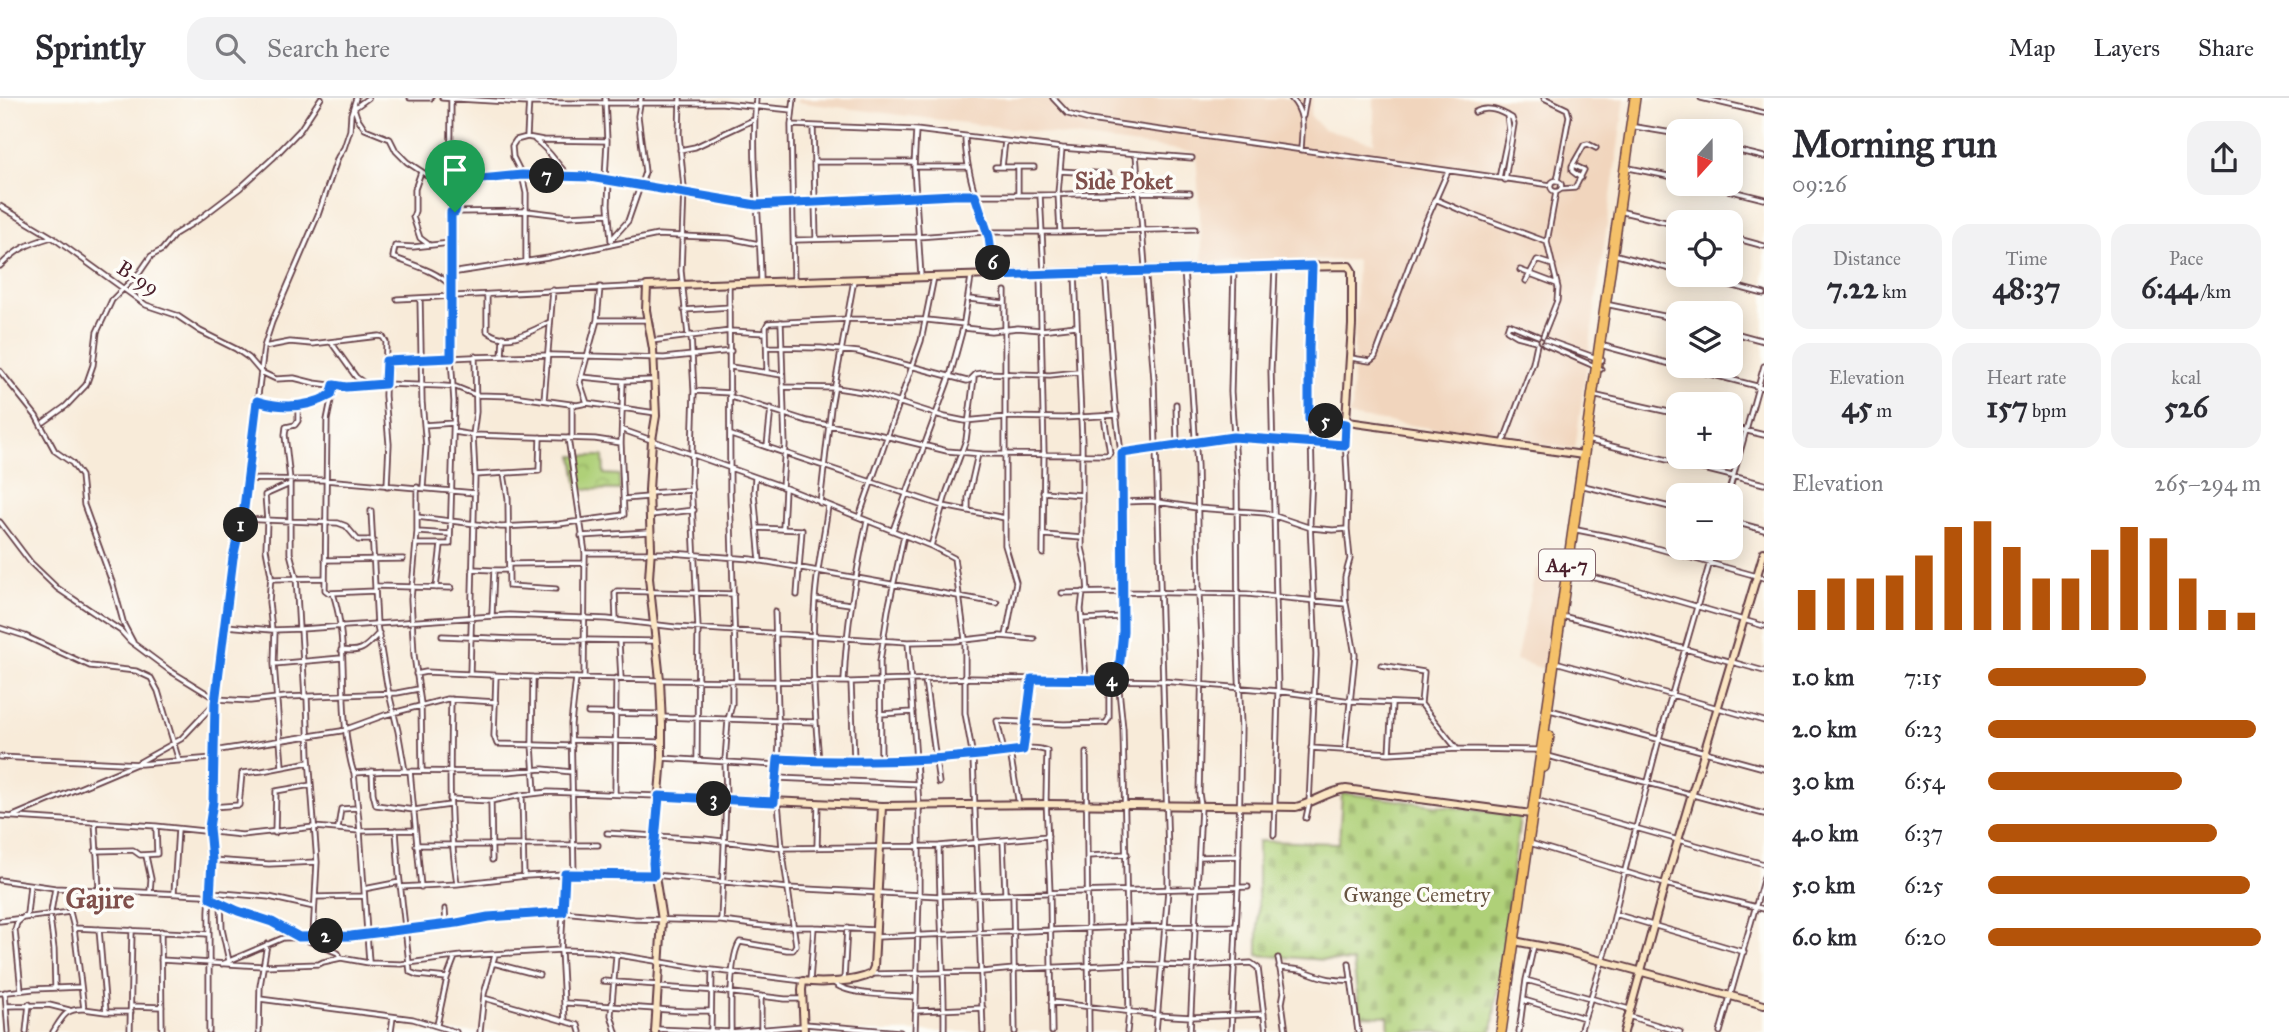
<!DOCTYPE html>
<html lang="en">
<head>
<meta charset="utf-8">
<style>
	body { margin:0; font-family:"IM FELL Great Primer",serif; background:#f2f2f3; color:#2b2b33; height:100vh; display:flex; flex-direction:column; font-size:26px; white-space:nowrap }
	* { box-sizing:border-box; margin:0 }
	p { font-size:23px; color:#7c7c81 }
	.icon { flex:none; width:38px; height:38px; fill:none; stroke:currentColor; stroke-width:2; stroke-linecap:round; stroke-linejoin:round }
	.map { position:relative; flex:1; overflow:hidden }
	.sheet { display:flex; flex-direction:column; background:#fff; width:525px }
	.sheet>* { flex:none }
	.needle { width:46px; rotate:201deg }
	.controls { position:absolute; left:1666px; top:21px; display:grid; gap:14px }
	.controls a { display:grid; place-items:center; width:77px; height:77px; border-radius:14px; background:#fff; box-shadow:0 4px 18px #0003; font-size:35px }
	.pin { position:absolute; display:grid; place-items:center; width:60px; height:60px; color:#fff; margin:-72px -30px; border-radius:50% 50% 50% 0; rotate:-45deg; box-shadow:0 0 7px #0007 }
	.pin .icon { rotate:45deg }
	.km { position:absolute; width:35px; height:35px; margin:-18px; border-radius:50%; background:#222; color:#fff; font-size:19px; line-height:35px; text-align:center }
	.round { display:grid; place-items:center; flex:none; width:74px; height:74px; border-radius:21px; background:#f2f2f3 }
	.head { display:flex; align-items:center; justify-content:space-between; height:119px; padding:0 28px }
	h1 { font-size:38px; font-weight:800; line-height:52px }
	.metrics { display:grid; grid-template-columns:repeat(3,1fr); gap:10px; height:119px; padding:7px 28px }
	.metrics div { display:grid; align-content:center; border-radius:18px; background:#f2f2f3; text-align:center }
	.metrics b { font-size:30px; font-weight:800 }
	.metrics small { font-size:19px; font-weight:400 }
	.metrics p { font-size:19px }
	.chart { height:196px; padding:14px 28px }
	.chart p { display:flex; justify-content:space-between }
	.chart svg { width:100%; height:126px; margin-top:7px; stroke:#b45309; stroke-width:6 }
	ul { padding:0 28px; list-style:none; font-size:23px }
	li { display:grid; grid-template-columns:112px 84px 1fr; align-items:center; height:52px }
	li i { height:18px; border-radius:9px; background:#b45309 }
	header { display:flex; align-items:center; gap:42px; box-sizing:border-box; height:98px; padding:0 35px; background:#fff; border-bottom:2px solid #e1e1e2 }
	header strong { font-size:33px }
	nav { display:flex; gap:38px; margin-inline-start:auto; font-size:24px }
	.search { width:490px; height:63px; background:#f2f2f3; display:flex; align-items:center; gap:18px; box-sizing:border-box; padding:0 24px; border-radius:21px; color:#7c7c81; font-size:26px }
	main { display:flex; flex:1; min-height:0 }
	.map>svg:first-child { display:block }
</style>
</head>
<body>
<header>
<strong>Sprintly</strong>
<div class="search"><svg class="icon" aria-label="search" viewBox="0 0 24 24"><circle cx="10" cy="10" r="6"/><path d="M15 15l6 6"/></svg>Search here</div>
<nav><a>Map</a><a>Layers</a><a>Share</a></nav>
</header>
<main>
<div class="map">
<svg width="1764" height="934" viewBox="0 0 1764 934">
	<defs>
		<pattern id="cemetery-stones" width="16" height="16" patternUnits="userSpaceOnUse" patternTransform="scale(1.75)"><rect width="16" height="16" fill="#afd078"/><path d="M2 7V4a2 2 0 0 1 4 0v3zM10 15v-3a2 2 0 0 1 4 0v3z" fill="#98b268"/></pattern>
		<pattern id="park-crowns" width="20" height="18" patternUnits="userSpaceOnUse" patternTransform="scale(1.75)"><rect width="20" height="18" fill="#afd078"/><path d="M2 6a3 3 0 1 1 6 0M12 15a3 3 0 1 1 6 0" fill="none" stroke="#98b268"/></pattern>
	</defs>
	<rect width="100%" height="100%" fill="#fdfcf7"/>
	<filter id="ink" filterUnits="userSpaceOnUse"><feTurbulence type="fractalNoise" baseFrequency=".0143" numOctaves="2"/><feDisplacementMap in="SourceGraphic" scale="14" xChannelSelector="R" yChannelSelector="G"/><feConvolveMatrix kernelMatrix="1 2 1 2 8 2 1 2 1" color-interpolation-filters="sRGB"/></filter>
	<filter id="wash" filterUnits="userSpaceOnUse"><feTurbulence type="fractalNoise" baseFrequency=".00686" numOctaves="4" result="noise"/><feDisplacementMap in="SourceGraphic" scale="28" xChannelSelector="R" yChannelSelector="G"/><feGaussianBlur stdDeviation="1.57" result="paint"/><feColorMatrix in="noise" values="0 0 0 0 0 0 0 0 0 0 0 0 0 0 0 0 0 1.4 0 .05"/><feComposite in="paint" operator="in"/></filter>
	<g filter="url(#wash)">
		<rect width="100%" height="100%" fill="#f8ebd9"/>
		<path fill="#f1d5bd" d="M798,0h515l-3,17 13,14 51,14v-45h251l-50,351 -227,-33 4,-9 5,-147 -154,2 -7,-110 -399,-50z
			M1536,470l25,3 -14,99 -31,-10z"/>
		<path fill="url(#cemetery-stones)" stroke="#7c7852" stroke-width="2" d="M1342,695l178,23 -28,216h-103l-1,-16 -28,-1 -7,-53 -95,-7v-114l81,2z"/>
		<path fill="url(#park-crowns)" stroke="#7c7852" stroke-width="2" d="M573,358h30l1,18 15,1 1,15 -42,-1z"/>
	</g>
	<g filter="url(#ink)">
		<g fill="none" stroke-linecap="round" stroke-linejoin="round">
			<defs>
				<path id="street" d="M410,0h21
					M442,0l86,5h194l70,7
					M605,0l2,43 -2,38
					M680,0l-1,36 5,54 -3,83 7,64
					M756,0c-5,63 4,121 5,183
					M1053,0l15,16 21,6 462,65
					M1291,0c15,16 11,32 10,52
					M1544,0l23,11 2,7 -12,65
					M1701,0l63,15
					M354,10l3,9 8,12 25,10 6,12 11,11 35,23 8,14
					M353,11l15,-11
					M1475,14c13,-7 25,-1 37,6l2,6 -9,56
					M1303,18l3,-18
					M791,27l125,5 146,18 130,10
					M813,28l3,113
					M1636,29l42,7
					M916,32l-2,37 7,110
					M527,39l2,-39
					M965,39c1,48 25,90 29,137
					M535,42c17,12 20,23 34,36
					M1062,50l-4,45 2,39 135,-3
					M1731,51l33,8
					M680,52l15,-3 58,-27
					M1136,56l18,225 14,475v36l-12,142
					M815,64h99
					M914,69h53
					M995,69h39
					M1002,69l3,-26
					M1018,69v28
					M1629,70l49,10
					M1060,73l49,3
					M421,74l-6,17v22l-2,6 7,21 8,6
					M1499,80l10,-48 -2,-15
					M1581,80l-9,-7v-5l12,-21 4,-1 8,4
					M609,82l-1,25 3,35
					M1550.5 88a5.5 5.5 0 1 1 11 0a5.5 5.5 0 1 1-11 0Z
					M1704,86l60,15
					M1561,91l14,-1 9,-18 -11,-5
					M1040,97l4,77
					M1435,101l23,10 89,33
					M0,108l52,31 94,68 30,10 24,16 36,18 13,9 12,14 15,7 18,-1 20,5 32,4 39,-3 58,2 13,1 20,8 37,1 64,9 10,-2 69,10
					M453,114l75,-1 40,5 40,-2
					M455,114l7,-21 12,-9 7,-3 41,-4 68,1 166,29 198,-10h86l99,-3 51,1
					M1623,114l55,13
					M1731,139l33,9
					M611,142l17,-19 17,-49 -7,-56 3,-18
					M794,142l123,-3 68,-5h75
					M1617,157l61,16
					M526,164v-69l-4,-18 -9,-18 -1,-11 4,-6 11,-3 16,3 64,1
					M0,168c18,-18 28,-22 52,-29
					M1184,171l13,197 2,129 3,67 -3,131 2,14 -11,225
					M1520,172l37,14
					M1105,174l10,133 6,48 2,178 -5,49 5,49 6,283 -2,20
					M451,175l97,-15 110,-23 71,3 30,6
					M1075,175l7,169v106l4,17 2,27
					M1040,177l4,179 -1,100
					M1693,177l71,19
					M794,182l-3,-155 3,-27
					M1526,183l11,-21 16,5
					M729,186l1,208 6,188
					M450,187c-15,-15 -38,-20 -57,-28l2,-11 18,1 38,-4
					M1005,193v254l11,37 -10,54
					M487,198v35c19,16 45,0 63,-9
					M420,200l2,104 4,44 -3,41
					M397,201l249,-13
					M969,201l36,4
					M1610,207l68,14
					M684,212l46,-3
					M597,222h50
					M781,224l4,123 -3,42
					M964,230l27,3 27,-3 23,2 35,-4
					M1731,234l33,9
					M691,237l3,56 -3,90 7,147 -1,131
					M1543,238l14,-35 1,-13 -11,-46 9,-50
					M1546,242l56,20
					M651,243l79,-10 36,2
					M1536,243l-19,-5 -10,-6 2,-6 29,12
					M331,244l25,35 11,8
					M1544,246l57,25
					M1604,248l74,20
					M264,249l26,-5 22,2 67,-8 4,1 3,5 -1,54 4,48 -2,42
					M767,249l54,1 37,4 109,29 3,-1 6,-6 6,-1 68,2 28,-3
					M502,258l1,-19
					M1351,260l19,3 5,-4 48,-129 25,-57
					M386,263l85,-4 81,-2 112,3 67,-7
					M1679,268l85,22
					M731,269l51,8
					M0,273l36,45 19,35 17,12 9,13 3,29 29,80 11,40 9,17
					M767,274l-1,-45 2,-4 80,-4 79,1 37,4
					M582,279l41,4 31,-1
					M334,287l-7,35 -2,170 4,3 46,-2
					M783,289l54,1 32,5 76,24 20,4 41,-4 57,1 54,-3
					M695,293l36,2
					M1597,298l81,18
					M731,299l76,24 70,13 70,17 35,3 126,1 2,-2 -6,-36
					M544,302l9,-110
					M257,303c26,8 50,7 74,-6
					M587,305l-7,-21 17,-62 3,-33
					M572,306v34
					M1176,306l1,41
					M298,307v16l-3,4 -9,2 -1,8 5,45v73l6,23 3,53
					M1310,321l36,5
					M44,324l22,-16 20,-21 7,-20 4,-33 15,-32 28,-28 11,-16 11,-6 13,-16 23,-14 42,-32 33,-30 27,-28 21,-32
					M424,327l30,-2
					M1731,329l33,8
					M623,332l155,55 153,61 23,12 11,81v74l8,44 10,275
					M454,334l19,3 122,4 26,4
					M731,337l212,71 62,12
					M568,340l17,115 -1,125
					M1591,343l173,43
					M1503,345l30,-80 4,-19
					M767,348l4,-38
					M1122,355l111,-16 112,8
					M504,376l4,24 1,88 47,3
					M475,377l64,-4 1,-34
					M755,380l-1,14 6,69
					M247,381l78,1 150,13
					M1584,388l94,23
					M417,389v45l-6,67 3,56 7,49 1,67
					M1043,394l39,3
					M649,395l43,-3
					M1728,397l36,-129
					M624,401l24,-2
					M1121,404l30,-1 46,7 69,5 45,15 22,2 14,-1
					M820,405l11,-96 23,-127
					M968,412v-12l10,-44
					M371,413l6,114 10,60 11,46 7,40
					M651,417l43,-5
					M417,419l84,10 58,-3 65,-9 -3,-72 2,-62
					M859,419l62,-176 13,-64
					M242,421l96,4 8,3 12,14h15
					M1731,423l33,9
					M0,424l31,41 26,25 64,43 9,10 39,29 47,29 34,2 36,-4 111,-4 21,-4
					M758,430l44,2 -5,65
					M783,430l2,-39
					M893,432l57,-154 13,-48 8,-51
					M1577,432l50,10 137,38
					M418,434l32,2
					M1045,437l37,3
					M581,438l68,-4
					M417,446h33l4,-142 -3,-44 -1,-73 1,-187
					M931,448l16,-55 19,-51 8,-62
					M585,455h86l80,6 246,44
					M325,462l78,-1
					M509,466l75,-1
					M472,471l22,1
					M1571,474l45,11 148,43
					M271,481l54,-1
					M377,488l74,2
					M436,490l5,-43
					M1083,494l-2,17 5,71
					M333,495c15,46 7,100 14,148 2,11 3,22 7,32l6,58 9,131
					M1062,495l61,-1 124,2 99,10
					M815,501l35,5
					M492,517l2,-45h15
					M1566,519l58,15 140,39
					M1083,521l39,-2
					M616,522l-1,-27 2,-2 117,3
					M226,528l46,4 29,-1 208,-14 98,4 68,8 233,15 47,-1 45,-5 34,3
					M0,530l25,8 65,30 46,5 15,7 7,13 21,70
					M301,531l4,68
					M272,532l-3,-28 2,-27 -5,-26 1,-29 -2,-25 25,-11
					M275,532l-1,34 8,102
					M442,538l72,3 141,2
					M619,544l2,36
					M908,544l11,164v89l-4,137
					M341,552c21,3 24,-2 38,-17
					M1559,565l205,58
					M274,566l67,-6
					M1381,567l43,7 -3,32 36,45 81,1
					M416,576l10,-2 107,5 127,3 191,2 118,-4 193,3 116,10 73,10 70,3
					M470,576l5,-199 -2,-40 3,-23 -1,-56
					M496,578l-2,60 3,8 75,2
					M533,579l-1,67 3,49
					M925,582l14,103
					M844,583c2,-55 12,-107 23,-160
					M851,584l3,78
					M307,599l2,60 8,105 -4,73
					M451,601c-1,62 -3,124 6,185
					M1550,612l214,58
					M588,615l73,1
					M880,616l33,-2
					M661,619l154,5
					M573,642l88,2
					M1311,650l78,5 68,-4
					M1023,652l9,-71
					M213,653l128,-20 44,-16 62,-16 49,3
					M1345,653l10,-96 -10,-57v-21l5,-18 -3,-30 1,-36 -3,-56 1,-17
					M1004,654l-7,-31 67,3 42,-1 3,-5v-38
					M1010,654l9,53
					M1086,655l3,279
					M1389,655l3,-49
					M1548,658l216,58
					M0,659l141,7 72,-6
					M662,660l116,7
					M778,661c36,2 72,2 108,1 33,0 66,0 98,-4 19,-2 46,-13 63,-5l-1,48 4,94 2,139
					M881,662l-1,-99 8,-51 16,-75
					M819,663c-5,-54 -8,-109 -4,-163 2,-31 9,-61 13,-92
					M372,673l1,22 3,12 38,5 36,-5
					M410,673l11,116
					M354,675l33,-2 118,1 38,-3 29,3
					M777,680l141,6
					M615,696l1,-116
					M522,697l2,81
					M450,701l41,2 31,-6 26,-3 109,4
					M775,702l4,-55 -4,-134
					M491,703l1,59
					M1539,703l225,63
					M212,709l27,-2 3,-32 20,-2 47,-9
					M0,718l156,10 86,9 72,-8 46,4 55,-1
					M13,718l123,-52 45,-25 34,-36
					M1306,720l3,-14 7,-149 -6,-133 2,-48 -3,-126 3,-80
					M95,724l4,67
					M338,730l3,-19 15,-1
					M396,732l3,44 11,98 7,3 30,3
					M275,735l1,-42 35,-6
					M607,735l98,6 77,9 157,-2 109,-10
					M1274,737l4,-144 -7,-321 4,-103
					M1003,743l2,52
					M1533,746l132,40 99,25
					M416,747h182
					M939,748c0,62 6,124 5,186
					M817,750l1,-44
					M95,753l38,-1 7,5 17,-1 -1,-28
					M146,758l5,23 -1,13
					M1088,758l39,-2
					M1199,759l40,-1
					M212,762l57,4 48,-2
					M565,776l-4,76 4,71
					M574,777l-3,-151 5,-46
					M0,782l55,8 147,7 36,16 34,11 27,15 39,16 3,5
					M400,789l57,-3 69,-8 39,-2 89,1 134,13 151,8 309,-9
					M55,790l-5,30 4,31 1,39
					M69,791v19l5,20 10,81 22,3
					M364,791l36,-7
					M210,794l59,5 45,10
					M174,795l4,-64
					M1013,796l2,138
					M315,799l49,-1
					M221,806l1,25 7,32
					M445,811l1,15
					M1615,816l129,38
					M0,823l70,-9
					M721,823l5,-121 -1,-40 3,-40 4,-16v-23
					M74,830l135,6
					M99,831l7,83h25
					M161,833l1,101
					M876,839l251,-10 109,-1
					M616,858l-5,59 5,17
					M1278,860l6,34 -2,11 4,29
					M161,862l101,6 57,-2 4,-2 18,-4 28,5 32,1 61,-8 99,-6 33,1 110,18 99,12
					M493,865l46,12
					M1349,865l9,69
					M222,866l61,-26 68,-2 174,-23 38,-1 71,7 87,2 51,6h42l62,3
					M1279,869c9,3 19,1 28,5 16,6 27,9 45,8
					M872,876l110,-2 32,-3 115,-5 66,2 56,-3 7,5 8,64
					M844,882l3,-52
					M1526,882l103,29
					M603,883l55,4
					M810,883l4,-54
					M833,884c13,14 63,13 83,15
					M658,889l60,4 67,8h17
					M21,892l-6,-60 2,-7 10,-9 3,-29
					M5,894l3,40
					M0,895l33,-4 48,-2
					M484,900l94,27 2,7
					M260,901l153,20 43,13
					M1524,902l60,18
					M1051,904l106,13 34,2 73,-3
					M567,905l117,8h27
					M7,908l42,-1 20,5
					M131,908l31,1
					M915,913l68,-3
					M1628,918l52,16
					M805,926l95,8
					M437,927l10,-47 8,-21
					M655,931l76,3 72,-6
					M711,933l1,-61
					M26,934l3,-28
					M53,934c9,-14 12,-24 31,-23
					M130,934l2,-102
					M209,934v-121l3,-51 -3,-32 4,-26v-76l20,-168 11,-50 20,-161 8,-25 46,-107 20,-58 6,-9 6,-18 1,-16 5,-16
					M259,934l1,-46 7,-42
					M391,934l2,-15
					M480,934l4,-38 11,-39
					M731,934c0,-20 -2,-75 9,-90l47,8h6l3,-5 -14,-97 -4,-46
					M761,934v-36
					M1231,934l7,-144 3,-162 -3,-76 -1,-171 -6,-87 3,-124
					M1519,934l7,-52 8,-35
					M1580,934l29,-93 16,-69 34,-131 55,-191
					M1720,934l44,-155"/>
				<path id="secondary" d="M659,698l223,10 164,-2 250,3c17,-4 32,-16 50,-18l185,25
					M1514,843l47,9 203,55
					M655,934l7,-112 -9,-57 9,-105v-33l-2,-45 -11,-102 2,-30 -2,-58 3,-50 4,-24 -3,-67 -7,-39 1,-24 537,-17 165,-3 3,5v54l-6,95 2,2 235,33
					M804,934l-2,-42 1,-9c17,3 53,1 68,-7l3,-7 8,-161
					M1624,934l41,-148 99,-332"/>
				<path id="highway" d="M1544,669l5,-31
					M1501,934l134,-934"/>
			</defs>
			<use href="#street" stroke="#643e45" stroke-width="7"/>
			<use href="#secondary" stroke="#643e45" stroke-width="10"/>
			<use href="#highway" stroke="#643e45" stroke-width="12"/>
			<use href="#street" stroke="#fff" stroke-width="3.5"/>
			<use href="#secondary" stroke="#fbe6c4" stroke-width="6"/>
			<use href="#highway" stroke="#f5c16b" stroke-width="9"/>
		</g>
	</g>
	<g fill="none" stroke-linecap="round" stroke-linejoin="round" filter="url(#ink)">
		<defs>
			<path id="route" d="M522,77l68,2 166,28 198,-10h21l14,42 5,39 318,-10 -3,82v71l37,5 -1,21 -112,-8 -111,16 1,178 -5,49 -86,-1 -9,71c-81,11 -163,14 -245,9l-4,43 -115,-6 -6,67 1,12 -89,-1 -2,38 -75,5 -31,6 -106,13 -52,1 -27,-15 -34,-11 -28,-13 2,-38 -3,-32 4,-26 2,-99 18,-145 11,-50 13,-107c26,8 50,7 74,-6l3,-10 12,2 39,-3 1,-23 65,-3v-146h4c3,-16 10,-26 26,-33z"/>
		</defs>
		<use href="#route" stroke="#fff" stroke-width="14"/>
		<use href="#route" stroke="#1a73e8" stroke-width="9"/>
	</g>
	<g text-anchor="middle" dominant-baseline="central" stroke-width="7" stroke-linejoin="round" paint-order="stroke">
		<rect fill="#fdfcf7" stroke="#806168" stroke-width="2" x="1539" y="451.5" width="56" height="31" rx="5"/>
		<g font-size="19" font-weight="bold" fill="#4a1f2b">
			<text x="1567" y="467">A4-7</text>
		</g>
		<g font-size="21" fill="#4a1f2b" stroke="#fdfcf7">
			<text transform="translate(138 180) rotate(33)">B-99</text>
		</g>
		<g font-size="21" fill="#685442" stroke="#fdfcf7">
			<text x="1417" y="797">Gwange Cemetry</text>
		</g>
		<g font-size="23" font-weight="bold" fill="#80504c" stroke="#fdfcf7">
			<text x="1124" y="83">Side Poket</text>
		</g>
		<g font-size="28" font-weight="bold" fill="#80504c" stroke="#fdfcf7">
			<text x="100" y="800">Gajire</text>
		</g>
	</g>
</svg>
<div class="controls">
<a><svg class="needle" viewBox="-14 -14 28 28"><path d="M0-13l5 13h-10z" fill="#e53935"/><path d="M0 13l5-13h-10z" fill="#7c7c81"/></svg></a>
<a><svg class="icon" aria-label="locate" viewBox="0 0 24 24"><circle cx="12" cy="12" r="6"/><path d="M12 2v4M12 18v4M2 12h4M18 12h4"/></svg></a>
<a><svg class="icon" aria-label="layers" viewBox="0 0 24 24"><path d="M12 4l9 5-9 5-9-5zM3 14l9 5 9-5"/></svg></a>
<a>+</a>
<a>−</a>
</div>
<div class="pin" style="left:455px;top:114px;background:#1e9e55"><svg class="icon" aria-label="arrive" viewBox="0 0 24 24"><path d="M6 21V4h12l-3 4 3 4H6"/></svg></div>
<b class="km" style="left:241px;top:427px">1</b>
<b class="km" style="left:326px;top:838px">2</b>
<b class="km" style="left:714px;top:701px">3</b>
<b class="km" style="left:1112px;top:582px">4</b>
<b class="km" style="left:1326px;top:323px">5</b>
<b class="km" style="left:993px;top:165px">6</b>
<b class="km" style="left:547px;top:78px">7</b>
</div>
<section class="sheet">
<div class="head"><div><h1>Morning run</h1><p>09:26</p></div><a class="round"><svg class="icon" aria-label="share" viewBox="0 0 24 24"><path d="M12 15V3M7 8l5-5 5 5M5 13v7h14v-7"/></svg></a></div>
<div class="metrics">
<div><p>Distance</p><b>7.22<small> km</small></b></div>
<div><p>Time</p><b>48:37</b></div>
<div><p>Pace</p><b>6:44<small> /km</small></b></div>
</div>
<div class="metrics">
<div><p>Elevation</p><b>45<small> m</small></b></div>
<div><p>Heart rate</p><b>157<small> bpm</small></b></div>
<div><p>kcal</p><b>526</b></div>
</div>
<div class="chart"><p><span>Elevation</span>265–294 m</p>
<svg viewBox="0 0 160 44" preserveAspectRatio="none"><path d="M5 44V30M15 44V26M25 44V26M35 44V25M45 44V18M55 44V8M65 44V6M75 44V15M85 44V26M95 44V26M105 44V16M115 44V8M125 44V12M135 44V26M145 44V37M155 44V38"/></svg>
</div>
<ul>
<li><b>1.0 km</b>7:15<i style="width:58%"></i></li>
<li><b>2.0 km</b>6:23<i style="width:98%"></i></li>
<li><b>3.0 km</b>6:54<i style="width:71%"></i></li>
<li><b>4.0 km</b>6:37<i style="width:84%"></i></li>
<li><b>5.0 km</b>6:25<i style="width:96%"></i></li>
<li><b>6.0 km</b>6:20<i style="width:100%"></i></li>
</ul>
</section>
</main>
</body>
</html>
